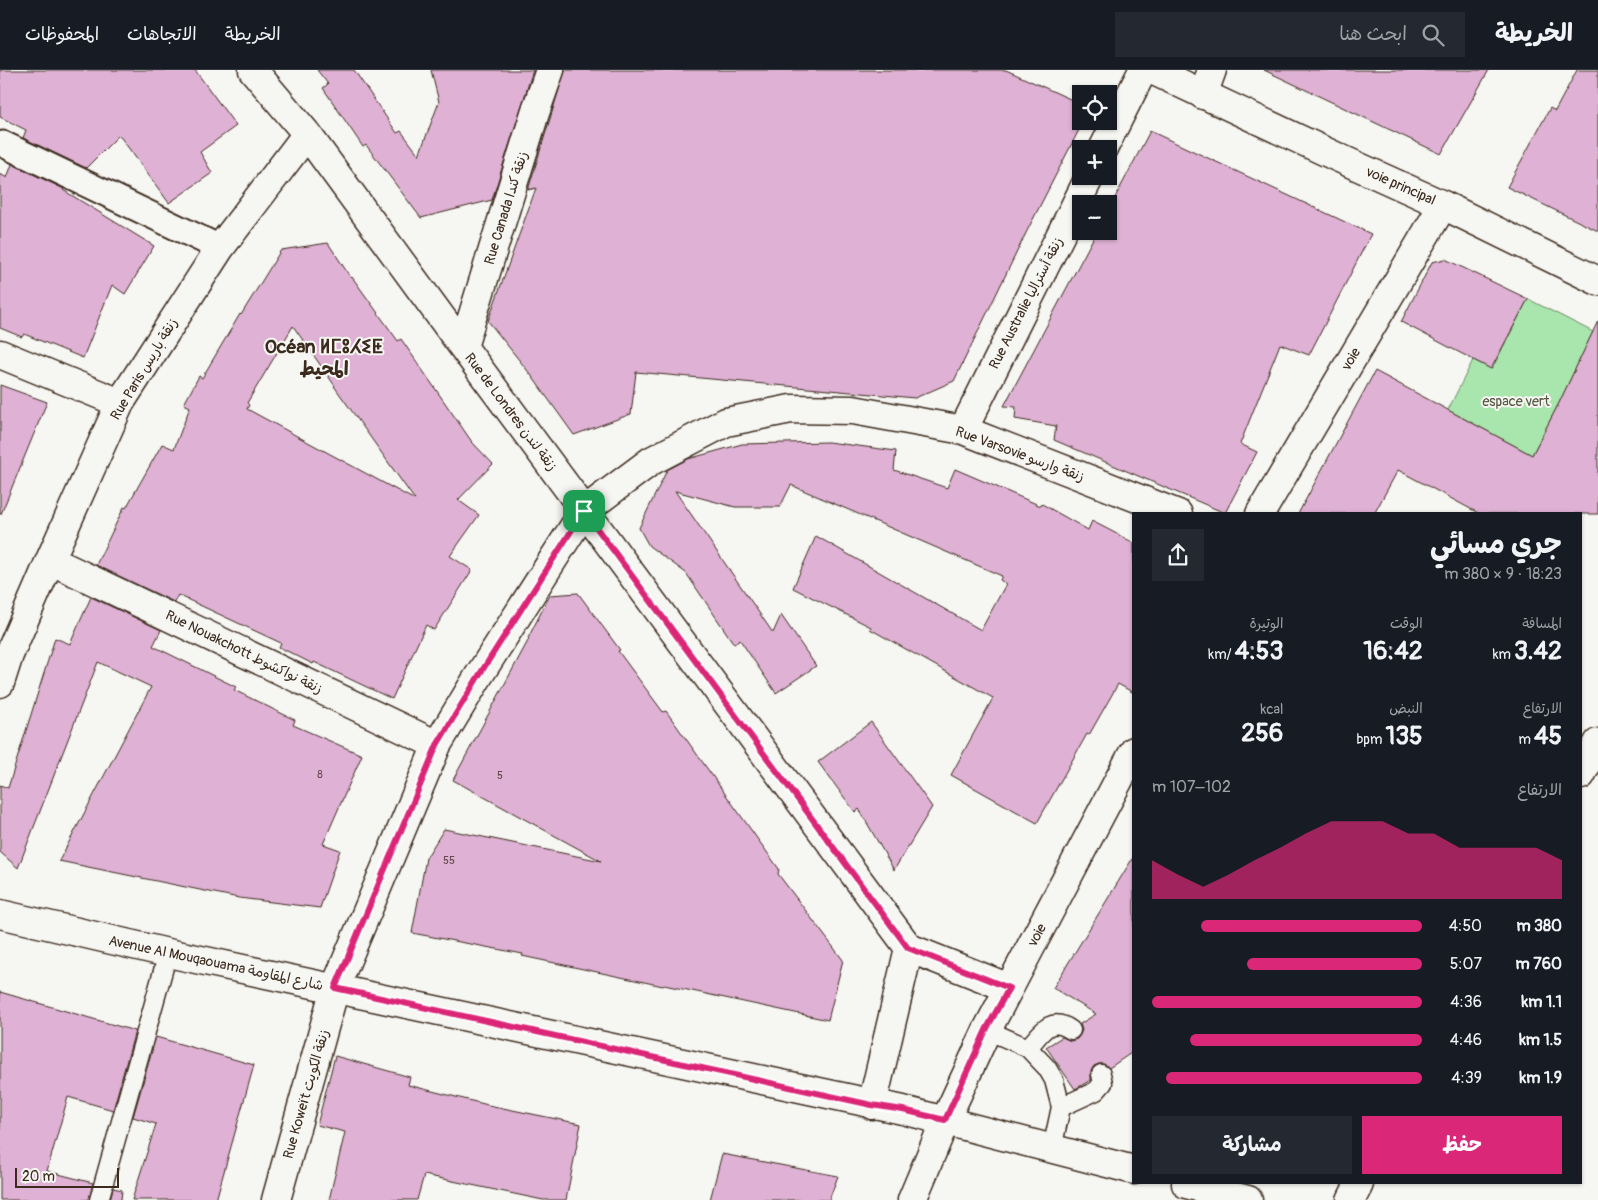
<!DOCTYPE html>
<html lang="ar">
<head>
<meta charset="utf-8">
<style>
	body { margin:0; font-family:Pangolin,"Playpen Sans Arabic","Noto Sans Tifinagh",sans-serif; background:#242831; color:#f1f3f6; direction:rtl; height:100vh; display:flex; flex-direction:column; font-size:19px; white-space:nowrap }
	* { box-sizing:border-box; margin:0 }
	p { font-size:16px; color:#9ea1a6 }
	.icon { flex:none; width:28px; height:28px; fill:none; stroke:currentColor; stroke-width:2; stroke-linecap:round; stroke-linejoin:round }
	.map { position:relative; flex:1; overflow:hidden; direction:ltr }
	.drawer { position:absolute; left:1132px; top:442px; width:450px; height:672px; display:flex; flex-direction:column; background:#171b24; border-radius:0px; box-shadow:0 1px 4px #0004; direction:rtl }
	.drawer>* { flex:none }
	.controls { position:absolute; left:1072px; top:15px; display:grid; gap:10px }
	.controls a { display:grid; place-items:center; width:45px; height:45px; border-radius:0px; background:#171b24; box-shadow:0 1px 4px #0004; font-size:25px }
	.scale { position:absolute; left:15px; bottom:12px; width:104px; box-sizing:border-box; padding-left:5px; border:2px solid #3b2a1e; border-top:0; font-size:14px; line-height:18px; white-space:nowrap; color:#3b2a1e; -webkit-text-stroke:4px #f6f6f2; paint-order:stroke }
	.pin { position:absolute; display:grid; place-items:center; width:42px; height:42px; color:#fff; margin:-21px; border-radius:10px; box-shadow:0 2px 8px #0006 }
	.round { display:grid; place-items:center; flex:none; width:52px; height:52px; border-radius:0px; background:#242831 }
	.overview { display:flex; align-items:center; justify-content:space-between; height:85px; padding:0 20px }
	h1 { font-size:28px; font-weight:700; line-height:38px }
	.figures { display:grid; grid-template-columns:repeat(3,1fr); gap:8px; height:85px; padding:5px 20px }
	.figures div { display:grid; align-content:center }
	.figures b { font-size:25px; font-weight:700 }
	.figures small { font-size:14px; font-weight:400 }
	.figures p { font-size:14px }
	.chart { height:140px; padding:10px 20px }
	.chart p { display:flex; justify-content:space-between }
	.chart svg { width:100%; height:90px; margin-top:5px; fill:#db2777; opacity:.7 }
	.button { display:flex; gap:10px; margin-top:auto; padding:10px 20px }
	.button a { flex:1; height:58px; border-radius:0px; background:#db2777; color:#fff; font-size:20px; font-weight:700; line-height:58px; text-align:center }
	.button a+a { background:#242831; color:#f1f3f6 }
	ul { padding:0 20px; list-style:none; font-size:16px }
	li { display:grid; grid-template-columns:80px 60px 1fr; align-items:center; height:38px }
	li i { height:12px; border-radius:6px; background:#db2777 }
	header { display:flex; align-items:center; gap:30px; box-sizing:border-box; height:70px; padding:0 25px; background:#171b24; border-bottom:1px solid #363941 }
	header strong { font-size:24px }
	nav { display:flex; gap:28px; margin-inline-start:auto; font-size:18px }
	.search { width:350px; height:45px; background:#242831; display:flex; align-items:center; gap:12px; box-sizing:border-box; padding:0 18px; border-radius:0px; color:#9ea1a6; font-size:19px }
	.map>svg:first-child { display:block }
</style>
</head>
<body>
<header>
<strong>الخريطة</strong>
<div class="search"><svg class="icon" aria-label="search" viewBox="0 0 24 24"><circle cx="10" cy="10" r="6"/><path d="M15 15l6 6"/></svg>ابحث هنا</div>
<nav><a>الخريطة</a><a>الاتجاهات</a><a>المحفوظات</a></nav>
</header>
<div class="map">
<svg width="1598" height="1130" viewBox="0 0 1598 1130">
	<rect width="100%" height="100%" fill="#f6f6f2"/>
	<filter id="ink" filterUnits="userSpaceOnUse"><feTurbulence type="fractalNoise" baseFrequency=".02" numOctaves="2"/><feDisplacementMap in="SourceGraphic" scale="10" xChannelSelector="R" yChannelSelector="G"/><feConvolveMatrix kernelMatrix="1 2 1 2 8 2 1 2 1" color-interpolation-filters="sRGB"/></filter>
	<g filter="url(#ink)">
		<path fill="#a9e6ad" stroke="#728866" d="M1528,229l65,33 -34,71 -27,52 -84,-45 25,-50 19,9z"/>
		<path fill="#dfb1d4" stroke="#3b2a1e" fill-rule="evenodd" d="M0,0h195l41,56 -36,26 12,21 -43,30 -50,-68 -33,33 -63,-30 3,-8 -26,-13z
			M317,0h37l43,63 4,-2 18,24 20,-53 -8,-32h102l-41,130 -71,18 -55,-73 -3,2 -40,-59 5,-4z
			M565,0h441l75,34v22l-54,105 -73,150 -39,17 -279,-26 -5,42 -57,21 -43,-60 -43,-54 48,-133 -8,2z
			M1264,0h225l-48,84z
			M1577,0h21v161l-91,-44 43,-79 5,3z
			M1150,61l221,103 -62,121 -29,-11 -40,100 17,8 -32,61 -171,-73 2,-14 -41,-7 1,-12 -12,-1 93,-175h12v-22z
			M12,94l52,25 -1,1 91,56 -29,48 -13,-9 -29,73 -59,-24 -2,3 -22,-9v-154l7,4z
			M328,173l23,35 1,-1 46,64 3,-2 71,103 21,22 -35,36 21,15 -29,41 22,14 -38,60 -8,-5 -34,74 -78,-37 -1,2 -34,-17 2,-4 -103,-48 -4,7 -78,-37 28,-58 2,1 36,-64 12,5 16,-42 -6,-3 15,-28 3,2 38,-64 1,1 40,-65zM293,256l42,60h-1l81,114 -168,-91 2,-4 -2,-2z
			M1445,189l83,40 -37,70 -90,-47 31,-60z
			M1598,251v193h-118l-82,-44 -24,44h-76l77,-143 157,84 27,-52z
			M0,315l47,17 -46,112h-1z
			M828,372l68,9 -2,19 53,18 8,-19 86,37 1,-2 46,26 4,-9 42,22v150l-16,-9 -29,51 -2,-1 -50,89 -86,-48 42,-77 -123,-69 1,-2 -78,-39 23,-52 165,94 25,-46 -6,-4 2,-4 -211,-91 -11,22h-45l-60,-16 98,142 8,-18 35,51 -40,27 -36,-53 -6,4 -48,-71 -37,-27 -10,-18 28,-58 21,-11 54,-15z
			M578,523l42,57 -2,1 45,61 3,-1 113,158 -1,5 65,86 -15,60 -164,-35 -1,1 -141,-30 1,-2 -111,-21 14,-75 18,-29 157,32 -148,-81 76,-141 -1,-1 22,-43z
			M91,527l70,33 -8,16 83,41 -2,3 61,30 -2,5 69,30 -39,89 17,6 -20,58 -81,-10 -180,-37 92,-174 -53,-25 -80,206 -18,-16v-67l8,3 47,-150 15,6z
			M871,652l61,85 -38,63 -35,-61 -4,3 -37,-50z
			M1134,786v195l-25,17 -5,-4h-5l-5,2 -3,5v9l-16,9 -29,-42 16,-10 9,4 6,-2 3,-4 2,-5 -2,-6 16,-10 -43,-26z
			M0,922l135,39 -22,79 -45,-13 -21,74 46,12 -4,17h-89z
			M156,967l98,28 -38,135h-84l24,-76 -23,-7z
			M335,986l75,21 -2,8 80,20 93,19 -15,76h-23l-119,-25 -7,25h-88l16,-68 -28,-7z
			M722,1084l116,22 -9,24h-119z
			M113,1118l9,2 -1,10h-11z"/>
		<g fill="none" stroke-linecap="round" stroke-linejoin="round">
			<defs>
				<path id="service" d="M987,960l41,18 19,20 7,12 7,27 -9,42
					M1028,978c13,-15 22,-33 43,-18
					M1061,1037l35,-16 7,-8 -2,-9
					M99,1130l69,-247"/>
				<path id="pedestrian" d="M3,74l217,104"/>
				<path id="minor" d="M253,0l54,64 156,213 446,601
					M1203,25l9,-25
					M1103,79l40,-79
					M463,277l72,-234 15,-43
					M0,284l120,49
					M963,360l127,-254
					M1260,444l183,-309
					M50,490l387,185
					M0,613l9,-28 41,-95 70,-157 100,-155 87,-114
					M1581,705l17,-32
					M909,878l100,40
					M872,1035l37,-157
					M276,1130l59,-212 102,-243 41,-68 106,-166 67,-50 75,-39 65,-13 62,1 110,20 215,84
					M912,1130l33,-79 42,-91 147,-279
					M1351,1130l8,-16"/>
				<path id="tertiary" d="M1152,0l185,87 106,48 155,76
					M0,844l168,39 735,157 231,60
					M1186,1114l62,16"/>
			</defs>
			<use href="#service" stroke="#3b2a1e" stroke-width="21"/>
			<use href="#pedestrian" stroke="#3b2a1e" stroke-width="29"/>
			<use href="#minor" stroke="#3b2a1e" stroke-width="31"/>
			<use href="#tertiary" stroke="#3b2a1e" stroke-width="31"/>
			<use href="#service" stroke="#f6f6f2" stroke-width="18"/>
			<use href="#pedestrian" stroke="#f6f6f2" stroke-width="25"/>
			<use href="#minor" stroke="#f6f6f2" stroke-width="28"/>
			<use href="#tertiary" stroke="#f6f6f2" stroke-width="28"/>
		</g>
	</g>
	<g fill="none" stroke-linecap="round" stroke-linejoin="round" filter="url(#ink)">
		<defs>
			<path id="route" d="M584,441l324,437 101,40 -23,42 -41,90 -42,-10 -31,-5 -537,-117 102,-243 41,-68z"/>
		</defs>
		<use href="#route" stroke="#fff" stroke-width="10"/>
		<use href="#route" stroke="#db2777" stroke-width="6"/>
	</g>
	<g text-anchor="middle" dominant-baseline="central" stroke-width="4" stroke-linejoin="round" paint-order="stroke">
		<g font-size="11" fill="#644c4c">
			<text x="320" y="704">8</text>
			<text x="500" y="705">5</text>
			<text x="449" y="790">55</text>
		</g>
		<g font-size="14" fill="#3b2a1e" stroke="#f6f6f2">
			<text transform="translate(1401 116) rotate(24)">voie principal</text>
			<text transform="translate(506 138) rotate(-73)">Rue Canada زنقة كندا</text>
			<text transform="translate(1026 233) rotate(-63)">Rue Australie زنقة أستراليا</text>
			<text transform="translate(1351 289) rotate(-59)">voie</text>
			<text transform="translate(144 299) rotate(-59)">Rue Paris زنقة باريس</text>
			<text transform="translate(511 342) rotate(53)">Rue de Londres زنقة لندن</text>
			<text transform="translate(1020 384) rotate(20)">Rue Varsovie زنقة وارسو</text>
			<text transform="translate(244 582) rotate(26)">Rue Nouakchott زنقة نواكشوط</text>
			<text transform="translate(1037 865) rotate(-62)">voie</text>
			<text transform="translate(216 893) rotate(12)">Avenue Al Mouqaouama شارع المقاومة</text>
			<text transform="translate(306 1024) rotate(-74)">Rue Koweït زنقة الكويت</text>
		</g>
		<g font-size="14" fill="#565942" stroke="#f6f6f2">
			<text x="1516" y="331">espace vert</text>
		</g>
		<g font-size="19" font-weight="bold" fill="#3b2a1e" stroke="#f6f6f2">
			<text x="324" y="277">Océan ⵍⵎⵓⵃⵉⵟ<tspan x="324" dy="22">المحيط</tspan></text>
		</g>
	</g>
</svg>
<div class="controls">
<a><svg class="icon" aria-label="locate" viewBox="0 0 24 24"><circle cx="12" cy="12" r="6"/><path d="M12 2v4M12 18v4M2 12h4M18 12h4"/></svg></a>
<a>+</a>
<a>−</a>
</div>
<div class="scale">20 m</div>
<div class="pin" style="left:584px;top:441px;background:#1e9e55"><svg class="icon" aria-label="arrive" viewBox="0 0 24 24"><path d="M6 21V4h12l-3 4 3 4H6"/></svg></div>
<section class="drawer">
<div class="overview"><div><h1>جري مسائي</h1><p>18:23 · 9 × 380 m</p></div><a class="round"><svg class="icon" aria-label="share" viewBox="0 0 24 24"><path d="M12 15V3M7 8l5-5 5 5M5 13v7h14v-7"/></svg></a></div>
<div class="figures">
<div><p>المسافة</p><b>3.42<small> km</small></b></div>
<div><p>الوقت</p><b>16:42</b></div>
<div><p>الوتيرة</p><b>4:53<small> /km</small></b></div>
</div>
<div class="figures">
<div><p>الارتفاع</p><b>45<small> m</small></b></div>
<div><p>النبض</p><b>135<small> bpm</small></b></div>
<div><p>kcal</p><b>256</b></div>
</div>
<div class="chart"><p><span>الارتفاع</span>102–107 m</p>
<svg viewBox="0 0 160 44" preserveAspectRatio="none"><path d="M0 44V25L10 32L20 38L30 32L40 25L50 19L60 12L70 6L80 6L90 6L100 12L110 12L120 19L130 19L140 19L150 19L160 25V44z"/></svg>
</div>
<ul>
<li><b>380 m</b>4:50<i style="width:82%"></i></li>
<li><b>760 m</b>5:07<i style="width:65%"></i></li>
<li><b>1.1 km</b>4:36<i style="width:100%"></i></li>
<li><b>1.5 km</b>4:46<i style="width:86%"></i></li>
<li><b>1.9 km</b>4:39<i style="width:95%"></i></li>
</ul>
<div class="button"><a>حفظ</a><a>مشاركة</a></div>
</section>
</div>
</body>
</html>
